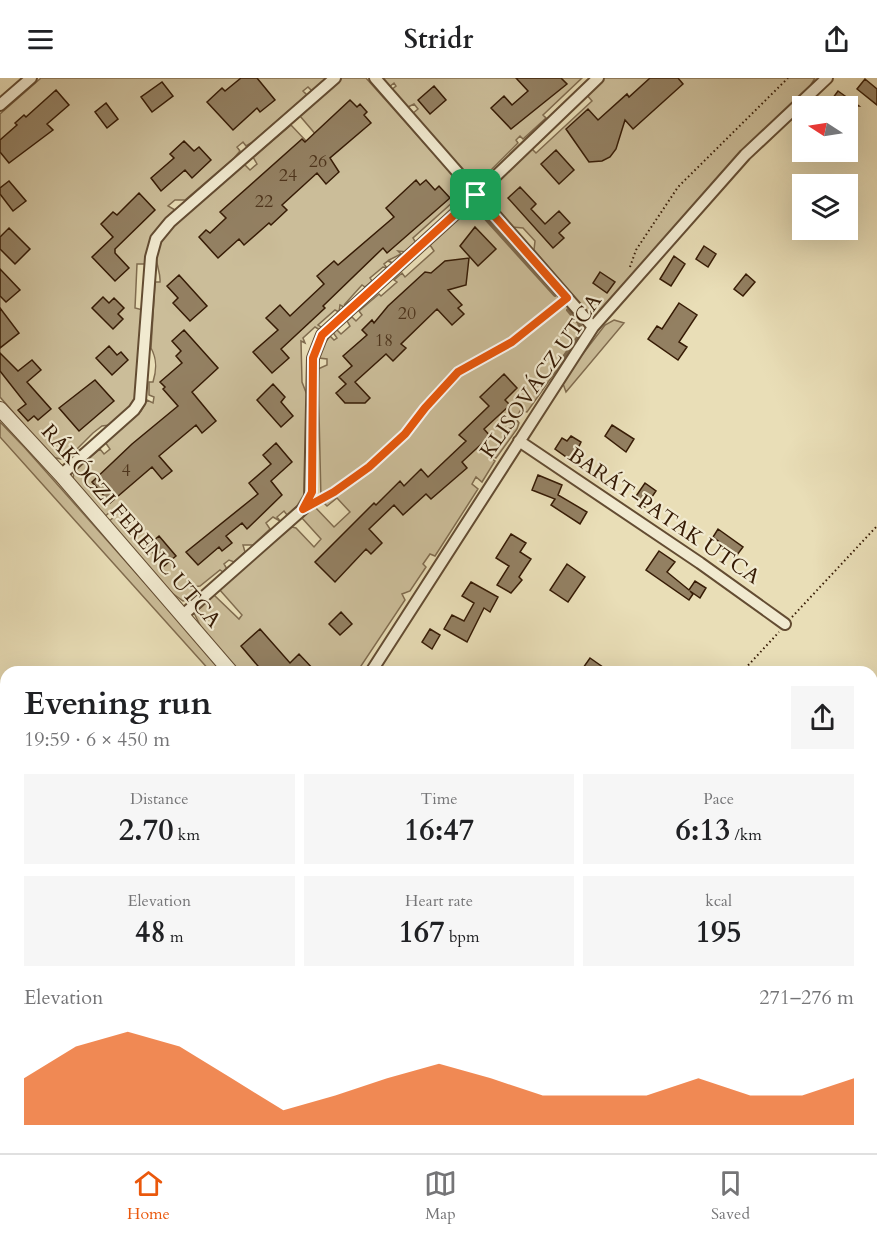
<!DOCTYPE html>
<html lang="en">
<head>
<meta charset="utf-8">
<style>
	body { margin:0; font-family:Cardo,serif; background:#f6f6f6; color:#202124; height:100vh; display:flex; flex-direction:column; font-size:22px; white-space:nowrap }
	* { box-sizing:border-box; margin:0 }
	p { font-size:20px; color:#757577 }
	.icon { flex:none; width:33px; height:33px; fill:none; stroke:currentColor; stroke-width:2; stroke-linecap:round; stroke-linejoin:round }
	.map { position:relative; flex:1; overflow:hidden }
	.details { position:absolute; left:0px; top:588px; width:878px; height:488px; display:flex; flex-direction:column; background:#fff; border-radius:18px 18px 0 0; box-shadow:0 6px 24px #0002 }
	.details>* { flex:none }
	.needle { width:39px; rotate:282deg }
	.controls { position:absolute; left:792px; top:18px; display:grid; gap:12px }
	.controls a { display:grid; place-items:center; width:66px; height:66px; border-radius:0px; background:#fff; box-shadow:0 6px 24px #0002; font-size:30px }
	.pin { position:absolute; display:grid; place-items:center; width:51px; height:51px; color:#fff; margin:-26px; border-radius:12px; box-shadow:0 3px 9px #0006 }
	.round { display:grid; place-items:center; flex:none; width:63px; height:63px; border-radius:0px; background:#f6f6f6 }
	.summary { display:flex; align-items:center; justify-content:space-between; height:102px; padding:0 24px }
	h1 { font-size:33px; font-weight:600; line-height:45px }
	.figures { display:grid; grid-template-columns:repeat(3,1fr); gap:9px; height:102px; padding:6px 24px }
	.figures div { display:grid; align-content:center; border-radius:0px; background:#f6f6f6; text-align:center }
	.figures b { font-size:30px; font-weight:600 }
	.figures small { font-size:16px; font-weight:400 }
	.figures p { font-size:16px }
	.chart { height:168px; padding:12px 24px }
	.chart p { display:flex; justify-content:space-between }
	.chart svg { width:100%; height:108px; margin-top:6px; fill:#ea580c; opacity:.7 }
	header { display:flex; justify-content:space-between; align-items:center; height:78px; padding:0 24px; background:#fff; font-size:27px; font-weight:600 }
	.menu { display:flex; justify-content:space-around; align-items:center; height:84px; border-top:2px solid #e0e0e0; background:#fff; font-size:16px; color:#757577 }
	.menu a { display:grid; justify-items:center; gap:3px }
	.menu .selected { color:#ea580c }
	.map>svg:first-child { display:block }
</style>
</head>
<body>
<header><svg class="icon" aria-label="menu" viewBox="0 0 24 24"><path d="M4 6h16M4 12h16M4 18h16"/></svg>Stridr<svg class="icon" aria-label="share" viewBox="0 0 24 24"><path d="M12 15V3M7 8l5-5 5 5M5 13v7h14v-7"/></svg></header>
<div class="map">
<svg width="877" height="1075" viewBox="0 0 877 1075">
	<rect width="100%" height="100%" fill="#e9deb7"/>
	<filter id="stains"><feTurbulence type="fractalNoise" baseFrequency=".00333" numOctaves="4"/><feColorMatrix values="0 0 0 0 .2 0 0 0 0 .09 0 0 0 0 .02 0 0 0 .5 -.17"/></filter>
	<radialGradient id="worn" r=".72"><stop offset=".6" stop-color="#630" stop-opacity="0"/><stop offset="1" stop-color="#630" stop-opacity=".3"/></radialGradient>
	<path fill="#cbbd99" stroke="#806c4f" stroke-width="1.5" d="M41,0h286l-15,13 -4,-4 -5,4 4,4 -56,48 -5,3 -3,-4 -6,5 3,4 -6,7 -49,42h-10l-7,6 7,4 -24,28 -5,26h-9l-2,44 8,2 -7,86 -4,9 -22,20 -8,1 -9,7 -22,22 10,-6 -16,11 -13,-3 -52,-60v-283z
		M342,0h24l93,104 5,10 -51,46 3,5 -10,9 -8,-1 3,3 -12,6 3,3 -4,-2 -4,3 3,4 -4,-1 -13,11 2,3 -7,6 -3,-2 -18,20 7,-4 -7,6 -4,-2 -1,7 -4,-2 -17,15 3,2 -1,3 -5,-3 -12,11 2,5 -4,-2 1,41 5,13 -1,96 -9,15 -10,9 -3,-4 -7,6 3,4 -7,-4 -7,6 4,6 -17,16h-10l2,7 -11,10 -5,-2 -5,4 3,5 -4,3 -3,-2 -20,16 -8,1 3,6 -4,3 1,3 -9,2 -11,-8 -64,-71 6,-5 -5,-4 -5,4 -31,-37 1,-9 26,-22 4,5 6,-5 -5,-7 36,-31 6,-11 6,3 1,-6 -5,-2v-13h4c4,-13 4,-23 -2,-34l4,-66h5c1,-11 -6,-19 -3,-31 6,-24 67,-70 87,-87l6,6 7,-6 -4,-7 38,-32 17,18 9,-7 -17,-20z
		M380,0h202l-39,37 3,3 -23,21 -3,-3 -4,4 2,3 -39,39 -7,-2 -60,-66 6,-5 -4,-5 -8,4 -15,-18 5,-4 -2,-3 -5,4z
		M604,0h211l-8,13 -82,78 -127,145h-9l-55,-64 1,-9 -12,-13 -11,-1 -26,-32 45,-47 5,5 56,-52 -6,-7z
		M473,128h6c17,19 107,111 104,127l-56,79 -7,-1 -4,8 3,4 -2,6 -21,29 -6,-3 -1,2 6,4 -13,21 -6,-5 -4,7 6,5 -43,67 -5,-2 -7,10 3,3 -16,24 -8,3 3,6 -48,72h-118l-37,-43 -8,-16 20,-18 25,24 3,-4 -23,-26 3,-3 70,-59 4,1 18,19 7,-8 -19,-21 12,-12 20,21 16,-15 -13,-14 -10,8 -6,-6 -3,-131 9,-4v-6l-8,-1 3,-11 8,-11 4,4 3,-2 -5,-7 4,-2 5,5 9,-8 -3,-5 5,-4 4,4 6,-6 -3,-4 20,-17 2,2 16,-14 -3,-2 8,-7 3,4 29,-26 -4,-6z
		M614,242l10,3 -58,69 -4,-11 43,-56z
		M0,344l25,26 199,224h-13l-211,-235z"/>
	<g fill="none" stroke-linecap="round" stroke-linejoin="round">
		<path stroke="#7d684b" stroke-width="4" d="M478,132l77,85
			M564,279l18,-25 -3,-9 -11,-13"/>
	</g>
	<path fill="#938062" stroke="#361b05" stroke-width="1.5" d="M241,0h16l18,22 -15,12 -3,-4 -24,22 -26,-28 15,-14 3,3z
		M516,0h45l6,6 -56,45 -20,-21 13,-12 8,9 16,-14z
		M650,0h28l5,6 -50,45 -8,-9 -9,29 -6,8 -8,4 -13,1 -23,-33 22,-20 10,11 29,-26 2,3z
		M865,1l12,10v16l-20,-16z
		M162,4l11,14 -21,16 -11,-15z
		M434,8l12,14 -16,14 -12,-14z
		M56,12l13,15 -22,19 6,6 -44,33 -9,-11v-12l17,-15 -2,-2 9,-8 2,2z
		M838,13l21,15h-32z
		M350,22l7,7 3,-3 7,8 -3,3 7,8 -41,35 9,14 -13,12 -9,-11 -35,32 5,5 -16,15 -2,-2 -25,22 -5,-6 -21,19 -19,-21 7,-7 4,3 16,-15 -6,-6 82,-73 3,3z
		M106,25l12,16 -11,9 -12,-16z
		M184,63l10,10 5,-4 12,13 -19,18 -7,-8 -24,21 -10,-13 23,-20 -4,-4z
		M556,72l18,20 -15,14 -18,-20z
		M416,102l4,5 6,-5 9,10 4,-4 11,12 -63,55 -4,-5 -60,58 2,2 -44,41 8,9 -17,15 -19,-21 25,-22 -12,-12 14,-13 10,11 34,-32 -7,-8 17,-15 4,4 56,-48 -8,-9z
		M9,103l17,20 -13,10 -13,-17v-6z
		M520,109l16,17 -5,5 14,15 14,-13 11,12 -11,10 5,5 -11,10 -45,-50z
		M139,115l16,17 -40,39v4l14,15 -14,13 -23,-24 21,-20 -12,-13 12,-12 4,3z
		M475,149l21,22 -18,17 -18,-20z
		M9,150l21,21 -15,15 -15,-15v-12z
		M704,168l12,8 -8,13 -12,-8z
		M674,178l11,8 -14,22 -11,-7z
		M469,180l-3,27 -18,5 14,15 -4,3 6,6 -12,11 -15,-16 -36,35 5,4 -13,13 -7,-7 -31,28 15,16 -5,5h-20l-9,-10 10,-9 -7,-7 13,-11 -9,-10 24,-21 -5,-5 10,-10 2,3 14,-17 37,-34 6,1 14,-12z
		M0,191l20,21 -14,12 -6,-6z
		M600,194l15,10 -8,11 -14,-10z
		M746,196l9,8 -12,14 -9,-7z
		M179,197l28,31 -17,15 -17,-18 5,-5 -11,-12z
		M103,219l6,6 5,-5 10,10 -6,6 5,5 -10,10 -21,-21z
		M679,225l18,12 -18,27 8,5 -9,13 -30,-21 9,-13 5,3z
		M0,230l19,25 -19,15z
		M184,252l34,38 -26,24 24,29 -14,12 -6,-8 -37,31 13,15 -10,8 -10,-12 -42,36 -18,-21 40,-38 46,-38 -15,-17 2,-2 -5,-5 22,-19 -6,-7 5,-5 -9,-10z
		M109,268l8,9 4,-3 7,8 -16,15 -16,-17z
		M0,275l18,18 14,-11 9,10 -14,12 24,27 -13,11 -4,-4 -6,5 -10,-11 8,-6 -26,-33z
		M504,296l13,14 -12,12 5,5 -26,24 6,7 -28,26 5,6 -36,31 -5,-5 -23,21 -9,-10 -25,24 13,14 -11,11 -5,-5 -31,33 -20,-20 59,-59 2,2 24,-24 4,5 17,-17 7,8 38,-36 -7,-6 30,-29 -9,-9z
		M95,302l19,21 -35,30 -20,-23z
		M273,306l12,13 -4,5 12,14 -12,11 -24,-27z
		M612,347l22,14 -8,13 -21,-16z
		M571,358l10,6 -9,19 -17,-12 7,-11 5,3z
		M276,365l16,19 -21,19 11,14 -35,34 -5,-6 -16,13 6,7 -10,8 -3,-4 -21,18 -12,-13 72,-58 -9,-11 22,-19 -8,-9z
		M538,397l24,10 -4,10 29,17 -7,12 -29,-19 4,-6 -23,-9z
		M645,405l11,8 -11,16 -11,-8z
		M718,451l25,18 -6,8 -24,-18z
		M511,456l15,9 -6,9 11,7 -12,18 3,3 -11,13 -14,-8 12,-19 -13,-8z
		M159,458l17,20 -12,10 -17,-20z
		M659,473l16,11 -8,10 22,18 6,-9 11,7 -6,10 -10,-7 3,3 -4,6 -43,-30z
		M567,486l18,13 -17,25 -18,-12z
		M471,504l27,15 -8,15 -6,-4 -17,34 -23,-13 8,-14 12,6 10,-18 -12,-7z
		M341,534l11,12 -12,11 -11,-11z
		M260,551l30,34 9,-9 17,18h-53l-22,-26z
		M430,551l10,6 -8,14 -10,-7z
		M590,580l20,14h-21l-6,-4z"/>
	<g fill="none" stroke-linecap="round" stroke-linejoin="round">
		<defs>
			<path id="service" d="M872,967l5,1
				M389,1075l4,-5"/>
			<path id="minor" d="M375,0l218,249
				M0,27l31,-27
				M519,363l181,122 85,61
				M61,397l73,-65 6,-9 11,-144 5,-18 14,-17 165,-144
				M183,537l120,-106 7,-10 3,-141 9,-23 154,-140 122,-117
				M371,594l222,-345 152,-172 82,-77
				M0,889l6,-3"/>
			<path id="tertiary" d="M0,331l61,66 170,197"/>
		</defs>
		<use href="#service" stroke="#634c32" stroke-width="8"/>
		<use href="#minor" stroke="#634c32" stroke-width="14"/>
		<use href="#tertiary" stroke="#634c32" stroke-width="16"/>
		<path stroke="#361b05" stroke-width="2" stroke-dasharray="1.5 3" stroke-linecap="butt" d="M630,189l6,-17 42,-63 110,-109
			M321,421l47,-32 37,-33 20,-26 33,-36 54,-30 46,-37
			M792,539l85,-91
			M742,594l37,-40
			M0,861l6,-3
			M143,1075l5,-5"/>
		<use href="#service" stroke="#f1ead0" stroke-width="5"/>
		<use href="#minor" stroke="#f1ead0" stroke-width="10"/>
		<use href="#tertiary" stroke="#f1ead0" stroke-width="14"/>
	</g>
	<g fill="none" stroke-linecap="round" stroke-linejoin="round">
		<defs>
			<path id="route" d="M476,117l91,103 -55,44 -54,30 -33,36 -20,26 -36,33 -35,25 -31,17 9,-17 1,-134 9,-23z"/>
		</defs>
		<use href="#route" stroke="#fff" stroke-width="12"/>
		<use href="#route" stroke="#ea580c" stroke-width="8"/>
	</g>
	<g text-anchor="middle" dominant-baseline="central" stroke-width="4.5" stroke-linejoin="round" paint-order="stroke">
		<g font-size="18" fill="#4d341c">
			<text x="318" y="83">26</text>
			<text x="288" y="97">24</text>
			<text x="264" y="123">22</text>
			<text x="407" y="235">20</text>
			<text x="384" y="262">18</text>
			<text x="126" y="392">4</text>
		</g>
		<g font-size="21" fill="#361b05" stroke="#f1ead0">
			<text transform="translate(541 298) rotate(-55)">KLISOVÁCZ UTCA</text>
			<text transform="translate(664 438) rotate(34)">BARÁT-PATAK UTCA</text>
			<text transform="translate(131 448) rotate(49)">RÁKÓCZI FERENC UTCA</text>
		</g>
	</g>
	<rect width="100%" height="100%" filter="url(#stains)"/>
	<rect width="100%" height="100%" fill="url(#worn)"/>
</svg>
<div class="controls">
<a><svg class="needle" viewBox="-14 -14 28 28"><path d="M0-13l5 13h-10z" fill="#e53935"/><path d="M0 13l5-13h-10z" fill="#757577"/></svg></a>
<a><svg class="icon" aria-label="layers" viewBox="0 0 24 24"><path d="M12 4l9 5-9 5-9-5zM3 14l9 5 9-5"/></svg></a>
</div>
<div class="pin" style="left:476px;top:117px;background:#1e9e55"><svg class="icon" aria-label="arrive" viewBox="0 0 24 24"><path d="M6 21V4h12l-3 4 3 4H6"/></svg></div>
<section class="details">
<div class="summary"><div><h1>Evening run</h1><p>19:59 · 6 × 450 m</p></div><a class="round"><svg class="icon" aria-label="share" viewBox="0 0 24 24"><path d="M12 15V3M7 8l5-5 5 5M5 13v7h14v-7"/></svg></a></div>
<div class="figures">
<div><p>Distance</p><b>2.70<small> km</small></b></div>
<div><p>Time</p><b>16:47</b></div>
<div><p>Pace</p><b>6:13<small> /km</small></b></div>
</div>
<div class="figures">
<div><p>Elevation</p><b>48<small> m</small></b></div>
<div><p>Heart rate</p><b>167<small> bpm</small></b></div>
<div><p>kcal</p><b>195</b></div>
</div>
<div class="chart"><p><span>Elevation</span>271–276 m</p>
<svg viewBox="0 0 160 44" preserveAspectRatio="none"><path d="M0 44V25L10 12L20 6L30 12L40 25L50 38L60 32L70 25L80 19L90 25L100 32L110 32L120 32L130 25L140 32L150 32L160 25V44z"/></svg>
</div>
</section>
</div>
<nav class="menu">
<a class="selected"><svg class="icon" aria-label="home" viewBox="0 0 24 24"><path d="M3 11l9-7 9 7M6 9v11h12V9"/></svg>Home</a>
<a><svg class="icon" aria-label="map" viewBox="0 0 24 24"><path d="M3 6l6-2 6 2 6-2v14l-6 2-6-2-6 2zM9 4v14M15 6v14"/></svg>Map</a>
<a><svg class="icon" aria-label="saved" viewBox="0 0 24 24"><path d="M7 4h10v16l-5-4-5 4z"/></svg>Saved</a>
</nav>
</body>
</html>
